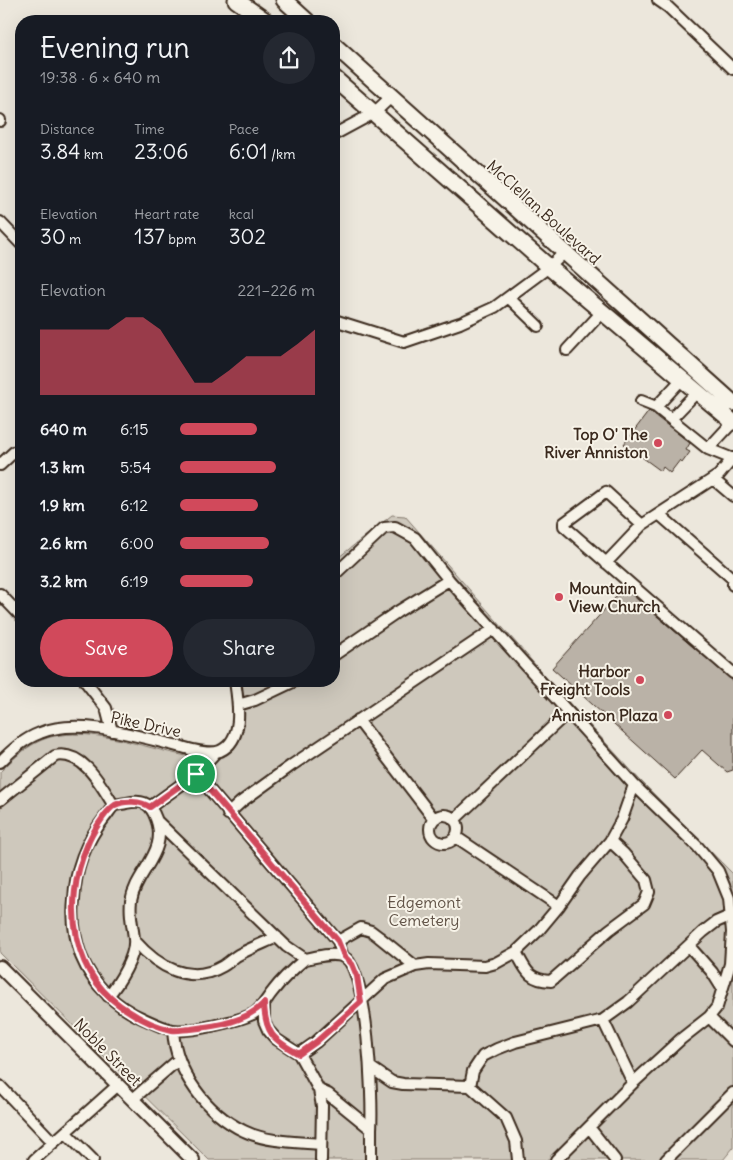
<!DOCTYPE html>
<html lang="en">
<head>
<meta charset="utf-8">
<style>
	body { margin:0; font-family:Delius,sans-serif; background:#242831; color:#f1f3f6; height:100vh; display:flex; flex-direction:column; font-size:19px; white-space:nowrap }
	* { box-sizing:border-box; margin:0 }
	p { font-size:16px; color:#9ea1a6 }
	.icon { flex:none; width:28px; height:28px; fill:none; stroke:currentColor; stroke-width:2; stroke-linecap:round; stroke-linejoin:round }
	.map { position:relative; flex:1; overflow:hidden }
	.drawer { position:absolute; left:15px; top:15px; width:325px; height:672px; display:flex; flex-direction:column; background:#171b24; border-radius:20px; box-shadow:0 5px 20px #0002 }
	.drawer>* { flex:none }
	.pin { position:absolute; display:grid; place-items:center; width:42px; height:42px; color:#fff; margin:-21px; border:2px solid #fff; border-radius:50%; box-shadow:0 1px 5px #0007 }
	.round { display:grid; place-items:center; flex:none; width:52px; height:52px; border-radius:26px; background:#242831 }
	.head { display:flex; align-items:center; justify-content:space-between; height:85px; padding:0 25px }
	h1 { font-size:28px; font-weight:600; line-height:38px }
	.metrics { display:grid; grid-template-columns:repeat(3,1fr); gap:8px; height:85px; padding:5px 25px }
	.metrics div { display:grid; align-content:center }
	.metrics b { font-size:21px; font-weight:600 }
	.metrics small { font-size:14px; font-weight:400 }
	.metrics p { font-size:14px }
	.chart { height:140px; padding:10px 25px }
	.chart p { display:flex; justify-content:space-between }
	.chart svg { width:100%; height:90px; margin-top:5px; fill:#d1495b; opacity:.7 }
	.action { display:flex; gap:10px; margin-top:auto; padding:10px 25px }
	.action a { flex:1; height:58px; border-radius:30px; background:#d1495b; color:#fff; font-size:20px; font-weight:600; line-height:58px; text-align:center }
	.action a+a { background:#242831; color:#f1f3f6 }
	ul { padding:0 25px; list-style:none; font-size:16px }
	li { display:grid; grid-template-columns:80px 60px 1fr; align-items:center; height:38px }
	li i { height:12px; border-radius:6px; background:#d1495b }
	.map>svg:first-child { display:block }
</style>
</head>
<body>
<div class="map">
<svg width="733" height="1160" viewBox="0 0 733 1160">
	<rect width="100%" height="100%" fill="#ece7dc"/>
	<filter id="ink" filterUnits="userSpaceOnUse"><feTurbulence type="fractalNoise" baseFrequency=".02" numOctaves="2"/><feDisplacementMap in="SourceGraphic" scale="10" xChannelSelector="R" yChannelSelector="G"/><feConvolveMatrix kernelMatrix="1 2 1 2 8 2 1 2 1" color-interpolation-filters="sRGB"/></filter>
	<g filter="url(#ink)">
		<path fill="#cec8bc" stroke="#84796d" d="M392,515l13,1 147,168 87,95 94,95v274l-10,12h-514l-209,-207v-181c18,-18 35,-34 61,-37 16,-2 34,0 50,3 23,3 93,28 112,19 28,-13 22,-51 19,-76h92v-120z"/>
		<path fill="#bab2a7" stroke="#3b2a1e" d="M649,411l41,32 -4,7 4,2 -8,11 -2,-3 -10,13 -7,-6 -2,4 -37,-27z
			M624,588l109,93v89l-6,2 -25,-22 -27,29 -123,-111z"/>
		<g fill="none" stroke-linecap="round" stroke-linejoin="round">
			<defs>
				<path id="minor" d="M658,0l10,7 65,62
					M0,120v1
					M334,132l3,1 37,-20 17,-16
					M0,222l21,22
					M509,298l29,28
					M334,320l70,22 56,-19 35,-16 54,-40 15,-14
					M567,350l35,-38
					M641,401l15,6 52,42
					M656,407l26,-28
					M672,418l25,-26
					M733,458l-14,17 -77,50 -36,-33 -42,31v3l169,147
					M733,459l-25,-10 25,-27
					M0,465l14,-13 7,-3
					M713,479l20,17
					M660,515l73,64v6
					M606,563l36,-38
					M334,575l50,-47 11,-1 20,11 34,42 185,205 64,62 20,24 11,27 3,34 -2,32 -13,43 -8,10 -28,22 -48,44 -77,77
					M0,594l21,22
					M334,655l63,-43 52,-32
					M85,681l21,27 6,23
					M238,705l17,-5 40,-19
					M358,720l76,99
					M0,762c12,-12 24,-23 40,-29 40,-17 102,5 142,14 11,3 27,8 38,4 25,-11 18,-49 15,-70
					M196,774l142,167 5,16
					M0,800l55,-44c28,-6 46,29 59,50
					M150,807l46,-33 20,-22
					M228,814l13,-12 51,-37 202,-136
					M430 829a14 14 0 1 1 28 0a14 14 0 1 1-28 0Z
					M454,820l114,-108
					M157,821l129,125 19,13c11,-2 28,-7 39,-2 24,11 29,144 27,172
					M456,837l103,69
					M135,941c22,25 54,45 88,25 5,-3 10,-8 15,-11 13,-7 26,-12 39,-18
					M338,941l23,-13 10,3 8,6 36,29
					M689,946l23,26 10,16
					M516,952c10,18 12,28 35,29l58,-51 35,-26 5,-12 -3,-12 -22,-26 -14,-13
					M108,996c11,-13 28,-40 26,-57 -1,-13 -5,-24 -3,-38 5,-31 41,-50 23,-87 -2,-4 -4,-9 -10,-11 -5,-2 -13,-1 -18,0 -3,1 -8,1 -11,2 -4,2 -7,9 -10,12 -19,24 -30,52 -31,83 -2,18 1,39 7,56 12,29 35,51 63,63 9,4 19,9 28,11 16,3 66,-9 81,-16 9,-5 14,-16 20,-23 9,-12 20,-22 32,-32
					M264,1003v18l4,9 8,9 23,15 20,36 3,16 -1,54
					M709,1017l24,24
					M603,1020l30,63
					M173,1031c3,41 33,82 71,100 22,11 52,11 76,13
					M299,1054l17,-12 69,-63 30,-13 14,-2 56,2 11,-3 20,-11 23,-22 20,-24 21,-30 30,-35 12,-22 12,-34
					M370,1067l22,15 11,2 67,2 36,32 10,23 2,19
					M0,1086l53,56
					M470,1086l3,-15 10,-15 14,-7 18,-7 88,-22 25,-18 75,-70 13,-10 16,-7
					M319,1090l9,4 43,35v31
					M133,1099l45,-39
					M589,1127l26,33
					M66,1133l27,27
					M34,1160l84,-75
					M666,1160l67,-67"/>
				<path id="major" d="M0,967l193,193"/>
				<path id="highway" d="M236,0l30,21
					M284,0l23,21
					M334,45l399,358
					M334,78l215,189 184,155"/>
			</defs>
			<use href="#minor" stroke="#3b2a1e" stroke-width="14"/>
			<use href="#major" stroke="#3b2a1e" stroke-width="16"/>
			<use href="#highway" stroke="#3b2a1e" stroke-width="19"/>
			<use href="#minor" stroke="#f7f3e8" stroke-width="10"/>
			<use href="#major" stroke="#f7f3e8" stroke-width="12"/>
			<use href="#highway" stroke="#f7f3e8" stroke-width="15"/>
		</g>
	</g>
	<g fill="none" stroke-linecap="round" stroke-linejoin="round" filter="url(#ink)">
		<defs>
			<path id="route" d="M196,774l142,167 6,15 8,8 5,12 4,26 -45,40 -17,12c-26,-14 -34,-21 -35,-51 -18,19 -48,23 -73,26 -6,0 -13,2 -19,1 -14,-3 -30,-10 -42,-18 -59,-34 -68,-108 -43,-166 4,-11 18,-35 28,-41 10,-5 26,-4 35,2z"/>
		</defs>
		<use href="#route" stroke="#fff" stroke-width="10"/>
		<use href="#route" stroke="#d1495b" stroke-width="6"/>
	</g>
	<g fill="#d1495b" stroke="#f7f3e8" stroke-width="2">
		<circle cx="658" cy="443" r="5"/>
		<circle cx="559" cy="597" r="5"/>
		<circle cx="640" cy="680" r="5"/>
		<circle cx="668" cy="715" r="5"/>
	</g>
	<g text-anchor="middle" dominant-baseline="central" stroke-width="4" stroke-linejoin="round" paint-order="stroke">
		<g font-size="16" fill="#3b2a1e" stroke="#f7f3e8">
			<text transform="translate(544 212) rotate(42)">McClellan Boulevard</text>
			<text transform="translate(146 724) rotate(12)">Pike Drive</text>
			<text transform="translate(108 1052) rotate(45)">Noble Street</text>
		</g>
		<g font-size="16" font-weight="bold" fill="#3b2a1e" stroke="#f7f3e8" text-anchor="end">
			<text x="648" y="434">Top O' The<tspan x="648" dy="18">River Anniston</tspan></text>
			<text x="569" y="588" text-anchor="start">Mountain<tspan x="569" dy="18">View Church</tspan></text>
			<text x="630" y="671">Harbor<tspan x="630" dy="18">Freight Tools</tspan></text>
			<text x="658" y="715">Anniston Plaza</text>
		</g>
		<g font-size="16" fill="#605246" stroke="#f7f3e8">
			<text x="424" y="902">Edgemont<tspan x="424" dy="18">Cemetery</tspan></text>
		</g>
	</g>
</svg>
<div class="pin" style="left:196px;top:774px;background:#1e9e55"><svg class="icon" aria-label="arrive" viewBox="0 0 24 24"><path d="M6 21V4h12l-3 4 3 4H6"/></svg></div>
<section class="drawer">
<div class="head"><div><h1>Evening run</h1><p>19:38 · 6 × 640 m</p></div><a class="round"><svg class="icon" aria-label="share" viewBox="0 0 24 24"><path d="M12 15V3M7 8l5-5 5 5M5 13v7h14v-7"/></svg></a></div>
<div class="metrics">
<div><p>Distance</p><b>3.84<small> km</small></b></div>
<div><p>Time</p><b>23:06</b></div>
<div><p>Pace</p><b>6:01<small> /km</small></b></div>
</div>
<div class="metrics">
<div><p>Elevation</p><b>30<small> m</small></b></div>
<div><p>Heart rate</p><b>137<small> bpm</small></b></div>
<div><p>kcal</p><b>302</b></div>
</div>
<div class="chart"><p><span>Elevation</span>221–226 m</p>
<svg viewBox="0 0 160 44" preserveAspectRatio="none"><path d="M0 44V12L10 12L20 12L30 12L40 12L50 6L60 6L70 12L80 25L90 38L100 38L110 32L120 25L130 25L140 25L150 19L160 12V44z"/></svg>
</div>
<ul>
<li><b>640 m</b>6:15<i style="width:57%"></i></li>
<li><b>1.3 km</b>5:54<i style="width:71%"></i></li>
<li><b>1.9 km</b>6:12<i style="width:58%"></i></li>
<li><b>2.6 km</b>6:00<i style="width:66%"></i></li>
<li><b>3.2 km</b>6:19<i style="width:54%"></i></li>
</ul>
<div class="action"><a>Save</a><a>Share</a></div>
</section>
</div>
</body>
</html>
